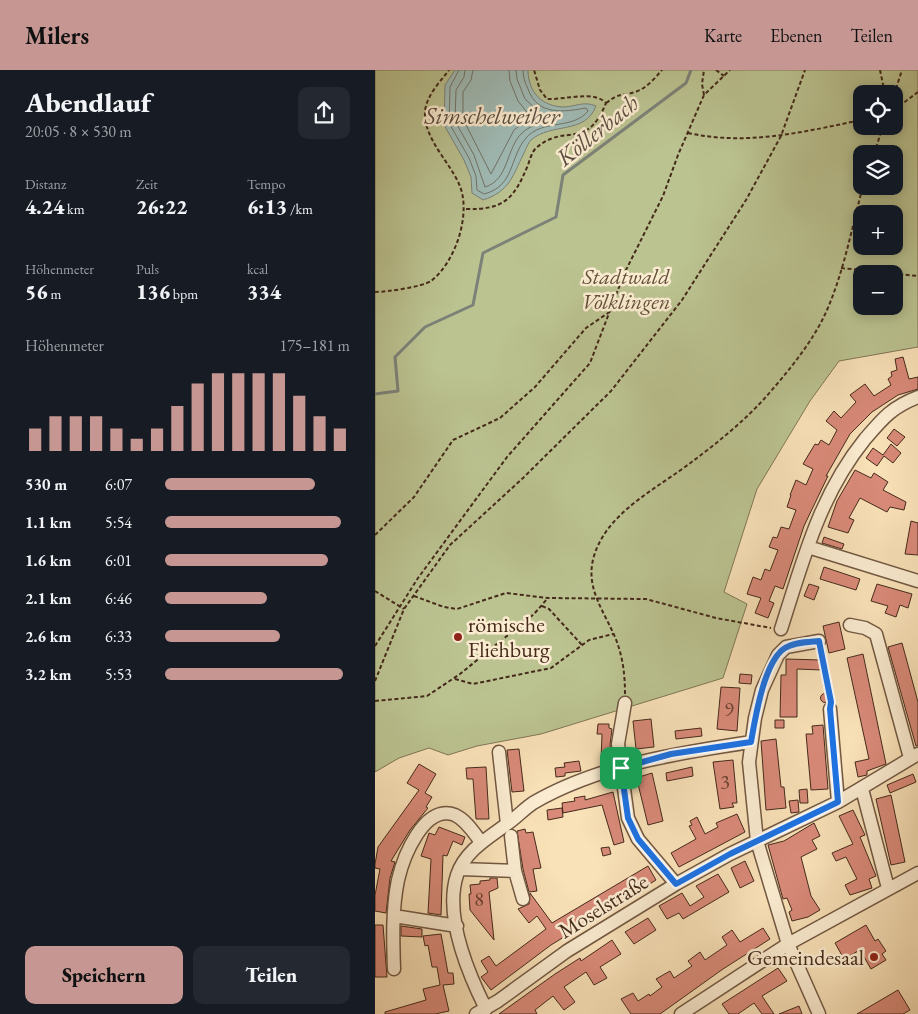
<!DOCTYPE html>
<html lang="de">
<head>
<meta charset="utf-8">
<style>
	body { margin:0; font-family:"EB Garamond",serif; background:#242831; color:#f1f3f6; height:100vh; display:flex; flex-direction:column; font-size:19px; white-space:nowrap }
	* { box-sizing:border-box; margin:0 }
	p { font-size:16px; color:#9ea1a6 }
	.icon { flex:none; width:28px; height:28px; fill:none; stroke:currentColor; stroke-width:2; stroke-linecap:round; stroke-linejoin:round }
	.map { position:relative; flex:1; overflow:hidden }
	.side { display:flex; flex-direction:column; background:#171b24; width:375px }
	.side>* { flex:none }
	.controls { position:absolute; left:478px; top:15px; display:grid; gap:10px }
	.controls a { display:grid; place-items:center; width:50px; height:50px; border-radius:10px; background:#171b24; box-shadow:0 2px 12px #0003; font-size:25px }
	.pin { position:absolute; display:grid; place-items:center; width:42px; height:42px; color:#fff; margin:-21px; border-radius:10px; box-shadow:0 2px 8px #0006 }
	.round { display:grid; place-items:center; flex:none; width:52px; height:52px; border-radius:10px; background:#242831 }
	.head { display:flex; align-items:center; justify-content:space-between; height:85px; padding:0 25px }
	h1 { font-size:28px; font-weight:800; line-height:38px }
	.figures { display:grid; grid-template-columns:repeat(3,1fr); gap:8px; height:85px; padding:5px 25px }
	.figures div { display:grid; align-content:center }
	.figures b { font-size:21px; font-weight:800 }
	.figures small { font-size:14px; font-weight:400 }
	.figures p { font-size:14px }
	.chart { height:140px; padding:10px 25px }
	.chart p { display:flex; justify-content:space-between }
	.chart svg { width:100%; height:90px; margin-top:5px; stroke:#c59692; stroke-width:6 }
	.action { display:flex; gap:10px; margin-top:auto; padding:10px 25px }
	.action a { flex:1; height:58px; border-radius:10px; background:#c59692; color:#111; font-size:20px; font-weight:800; line-height:58px; text-align:center }
	.action a+a { background:#242831; color:#f1f3f6 }
	ul { padding:0 25px; list-style:none; font-size:16px }
	li { display:grid; grid-template-columns:80px 60px 1fr; align-items:center; height:38px }
	li i { height:12px; border-radius:6px; background:#c59692 }
	header { display:flex; align-items:center; gap:30px; box-sizing:border-box; height:70px; padding:0 25px; background:#c59692; color:#111 }
	header strong { font-size:24px }
	nav { display:flex; gap:28px; margin-inline-start:auto; font-size:18px }
	main { display:flex; flex:1; min-height:0 }
	.map>svg:first-child { display:block }
</style>
</head>
<body>
<header>
<strong>Milers</strong>
<nav><a>Karte</a><a>Ebenen</a><a>Teilen</a></nav>
</header>
<main>
<section class="side">
<div class="head"><div><h1>Abendlauf</h1><p>20:05 · 8 × 530 m</p></div><a class="round"><svg class="icon" aria-label="share" viewBox="0 0 24 24"><path d="M12 15V3M7 8l5-5 5 5M5 13v7h14v-7"/></svg></a></div>
<div class="figures">
<div><p>Distanz</p><b>4.24<small> km</small></b></div>
<div><p>Zeit</p><b>26:22</b></div>
<div><p>Tempo</p><b>6:13<small> /km</small></b></div>
</div>
<div class="figures">
<div><p>Höhenmeter</p><b>56<small> m</small></b></div>
<div><p>Puls</p><b>136<small> bpm</small></b></div>
<div><p>kcal</p><b>334</b></div>
</div>
<div class="chart"><p><span>Höhenmeter</span>175–181 m</p>
<svg viewBox="0 0 160 44" preserveAspectRatio="none"><path d="M5 44V33M15 44V27M25 44V27M35 44V27M45 44V33M55 44V38M65 44V33M75 44V22M85 44V11M95 44V6M105 44V6M115 44V6M125 44V6M135 44V17M145 44V27M155 44V33"/></svg>
</div>
<ul>
<li><b>530 m</b>6:07<i style="width:81%"></i></li>
<li><b>1.1 km</b>5:54<i style="width:95%"></i></li>
<li><b>1.6 km</b>6:01<i style="width:88%"></i></li>
<li><b>2.1 km</b>6:46<i style="width:55%"></i></li>
<li><b>2.6 km</b>6:33<i style="width:62%"></i></li>
<li><b>3.2 km</b>5:53<i style="width:96%"></i></li>
</ul>
<div class="action"><a>Speichern</a><a>Teilen</a></div>
</section>
<div class="map">
<svg width="543" height="944" viewBox="0 0 543 944">
	<rect width="100%" height="100%" fill="#f9e1b8"/>
	<filter id="stains"><feTurbulence type="fractalNoise" baseFrequency=".004" numOctaves="4"/><feColorMatrix values="0 0 0 0 .2 0 0 0 0 .09 0 0 0 0 .02 0 0 0 .5 -.17"/></filter>
	<radialGradient id="worn" r=".72"><stop offset=".6" stop-color="#630" stop-opacity="0"/><stop offset="1" stop-color="#630" stop-opacity=".3"/></radialGradient>
	<path fill="#bbc391" stroke="#807656" fill-rule="evenodd" d="M0,0h543v277l-79,14 -29,40 -53,88 -33,103 23,12 -24,74 -182,56 -64,12 -29,9 -19,-7 -30,10 -24,14zM486,24h33v32h-33zM486,84h33v32h-33zM486,144h33v32h-33zM486,204h33v32h-33z"/>
	<path fill="#a0bcb7" stroke="#7c8278" d="M80,0h73c0,23 15,37 37,37 12,-1 19,-6 31,-1 -11,29 -44,16 -65,34 -3,3 -5,9 -7,13 -12,24 -14,38 -41,47l-11,-7 -1,-16 -7,-17 -20,-35 1,-40z"/>
	<g fill="none" stroke-linecap="round" stroke-linejoin="round">
		<path stroke="#727368" stroke-width="1" d="M84,0l-9,17 -1,36 20,35 7,18 1,14 7,4c31,-8 25,-36 42,-56 16,-19 47,-8 62,-27l-2,-3c-23,4 -48,8 -58,-19 -3,-6 -5,-12 -5,-19
			M90,0l-1,7 -8,13 -1,31 19,34 11,32c24,-7 21,-39 37,-54 7,-7 18,-9 25,-14l-22,-20 -8,-20 -1,-9
			M98,0l-2,10 -8,12v27l28,55 23,-44 17,-13 -13,-16 -8,-20 -1,-11"/>
		<path stroke="#7c8278" stroke-width="3" d="M0,324l23,-3 -3,-34 30,-30 48,-22 10,-52 73,-36 7,-42 123,-92 5,-13"/>
	</g>
	<path fill="#d98a79" stroke="#452a1a" d="M528,287l6,22 9,-2v12l-20,6 -26,17 -22,22 -24,42h2l-24,50 -21,63 -8,-3 -6,15 5,2 -6,15 -13,-5 6,-15 -14,-4 6,-17 8,3 4,-11 5,2 8,-21 -9,-3 4,-10 4,1 4,-11 8,2 7,-19 -9,-3 4,-12h-1l6,-15 10,5 7,-16 -10,-5 12,-20 3,1 3,-5 8,5 8,-15 -11,-9 8,-10 7,7 15,-16 -6,-7 15,-11 9,12 17,-11 -3,-6 4,-3 -1,-4 6,-2 -2,-11z
		M519,359l11,8 -8,9 -10,-8z
		M516,374l10,9 -8,10 -9,-7 -7,10 -11,-8 7,-10 10,7z
		M480,400l16,8 3,-5 14,9 -5,8 23,12 -2,8 -14,-3 -3,5 -27,-14 -11,20 5,2 -6,13 -20,-6 9,-26z
		M536,451l7,2v32l-13,-1z
		M449,467l20,7 -2,5 -20,-6z
		M449,497l36,12 -4,11 -36,-11z
		M434,514l10,3 -5,13 -10,-4z
		M502,514l35,10 -4,14 -8,-3 -4,12 -11,-4 3,-7 -17,-5z
		M464,552l6,27 -16,4 -6,-27z
		M527,573l16,59v44h-2l-28,-99z
		M488,584l23,110 -19,7v4l-9,2 -3,-15 14,-3 -22,-101z
		M411,589l35,1v10l-24,-1v48h-17l1,-42h5z
		M365,604l12,1 -1,9 -12,-1z
		M346,617l19,1 -3,43 -20,-2z
		M445.5 628a4.5 4.5 0 1 1 9 0a4.5 4.5 0 1 1-9 0Z
		M276,649l3,28 -18,2 -3,-28z
		M400,650h9v8h-9z
		M223,654h11v4l3,1 -2,16 2,16h-11l1,-27h-5z
		M448,655l5,64 -17,1 -5,-56h7l-1,-8z
		M326,658l1,8 -26,3 -1,-8z
		M401,669l5,48h3l2,21 -20,2 -5,-69z
		M144,679l5,42 -12,1 -5,-42z
		M358,690l4,43h-5l2,4 -14,2 -7,-47z
		M204,691l2,10 -16,2v3l-9,1 -1,-9 10,-1 -1,-4z
		M44,694l17,10 -11,19 7,4 -6,10 2,1 -18,22 -19,31 4,1 -5,16 -4,35 -11,-2v-16l5,-26 -5,-1v-4l3,-17 41,-57 -12,-7z
		M111,697l3,52h-13l-3,-40h-6l-1,-11z
		M317,697l1,9 -26,5 -1,-8z
		M277,703l11,48 -15,4 -10,-41 3,-1 -2,-6z
		M538,704l3,8 -26,11 -3,-8z
		M432,719l1,14h-8l-1,-13z
		M238,722l11,50 -10,3 -12,-40 -39,8 -1,-10 13,-2 -1,-3 11,-2v4z
		M516,725l14,67 -14,3 -15,-66z
		M423,730l1,12 -8,1 -2,-12z
		M187,738l1,9 -15,3 -1,-10z
		M478,740l12,25 -5,2 16,39 -7,3 3,9 -22,7 -5,-10 12,-6 -11,-22 -10,4 -4,-8 21,-9 -14,-28z
		M362,744l8,18 -66,35 -8,-14 25,-14 -7,-13 3,-1 -2,-4 7,-4 8,17 13,-7 -2,-4z
		M439,753l6,13 -8,4 5,9 -16,8 10,39 9,14 -12,7 -16,4 -3,-9 3,-2 -5,-12 -4,1 -15,-54 16,-4z
		M64,757l26,10 -3,8 -9,-4 -6,15 -4,-1 -2,60 -13,-2 3,-54 -10,-3 8,-23 6,2z
		M150,759l1,4 7,-1 8,36 -8,1 4,22 -8,1 -6,-23 -6,-38z
		M234,777l2,7 -8,2 -2,-8z
		M370,791l9,20 -14,7 -9,-20z
		M273,796l8,14 -105,65 -60,45 -10,-13 7,-5 -7,-11 8,-5 7,10 50,-37 -9,-13 -8,7 -11,-14 11,-5 1,-11 22,30z
		M343,804l11,18 -46,27 -4,-6 -12,6 -8,-13 23,-13 8,13 14,-9 -8,-11z
		M115,808h7l1,10 -9,4 5,48 -24,-30 -1,-16h2l-1,-9 10,-1v-3l10,-1z
		M273,848l8,12 -22,14 -9,-12z
		M0,855h8l4,52h-12z
		M491,855l9,16 3,-2 8,12 -4,3 4,6 -15,9 -11,-19 -16,9 -9,-16z
		M26,856l21,3v8l-21,-1z
		M388,858l7,11 -47,30 -63,45h-29l-10,-15 12,-6 5,8 11,-7 1,2 12,-9 -6,-8 14,-8 4,7 18,-12 -4,-5 12,-9 5,8 22,-15 -5,-8 10,-7 8,12z
		M66,864l7,39h5l1,11 -11,1 6,26 -14,3h-50v-2l41,-12 -3,-11 17,-4 -3,-18h-5l-4,-22 -3,1 -2,-10z
		M237,870l9,14 -21,13 7,11 -13,7 -8,-13 -22,15 11,15 -11,8 -11,-14 -18,14 2,4h-38l56,-40 25,-16 1,3z
		M403,898l9,13 -25,15 12,18h-12l-8,-11 -16,11h-9l-7,-10z
		M523,920l12,20 -7,4h-46z
		M424,936l3,8h-23z"/>
	<g fill="none" stroke-linecap="round" stroke-linejoin="round">
		<defs>
			<path id="minor" d="M433,477l110,34
				M475,555l15,3 11,6 34,124
				M406,559c22,-68 38,-133 84,-190 18,-21 27,-32 53,-42
				M444,571l-33,6 -8,8 -16,35 -7,28 -6,44 8,79 31,103 31,70
				M250,633l-7,41 10,74 10,21 38,45
				M455,639l8,93
				M124,682l8,72
				M487,719l26,99
				M136,766l4,35 8,28
				M85,799l55,2
				M19,846l63,10
				M19,899c-1,-29 -2,-60 4,-89 5,-22 26,-77 57,-65 11,5 19,18 26,27
				M111,939c-18,-36 -42,-94 -29,-134 8,-24 31,-37 50,-51 9,-6 17,-15 26,-21 65,-38 146,-50 218,-61
				M101,944l22,-13 69,-50 109,-67 54,-30 108,-52 80,-48
				M306,944l107,-70 130,-71"/>
		</defs>
		<use href="#minor" stroke="#725842" stroke-width="15"/>
		<path stroke="#452a1a" stroke-width="2" stroke-dasharray="4 2.5" stroke-linecap="butt" d="M341,0l8,6
			M505,0l5,24
			M329,25l-2,-11 2,-14
			M519,25l8,-25
			M231,33c15,-11 13,-6 29,-11 11,-3 20,-14 27,-22
			M519,40l24,-18
			M313,63c58,13 116,-1 173,-13
			M499,84l9,-28
			M91,139c38,1 48,-10 62,-44 2,-6 4,-13 8,-17 30,-26 50,4 70,-45 -12,-13 -42,-3 -59,-4l-7,-9 -6,-20
			M466,198l77,8
			M0,222c11,0 47,-5 56,-11 25,-19 41,-69 28,-97 -10,-23 -35,-45 -34,-72 1,-16 15,-30 24,-42
			M0,465l39,-38 39,-57 47,-22 35,-31 51,-59 25,-17
			M0,521l29,18
			M39,526l30,11 13,2 49,-16 42,5 98,1 70,19 55,10
			M167,536l7,3 33,36
			M0,576l43,-68 89,-121 83,-94 34,-89 39,-78 15,-41 26,-60 26,-25
			M446,580l10,50
			M80,609l18,5 78,-16 38,-28 24,-6
			M0,611l29,-72 46,-64 73,-67 88,-87 71,-91 64,-100 35,-64 24,-66
			M250,624c0,-19 -2,-35 -8,-52 -11,-29 -33,-53 -23,-86 13,-44 64,-68 99,-95 24,-18 50,-39 71,-62 23,-26 49,-57 63,-89 17,-39 25,-83 36,-124
			M0,631l52,-5 33,-22 53,-43 21,-17 14,-16"/>
		<use href="#minor" stroke="#fbecd1" stroke-width="12"/>
	</g>
	<g fill="none" stroke-linecap="round" stroke-linejoin="round">
		<defs>
			<path id="route" d="M444,571l12,61 -1,7 8,93 -108,52 -54,30 -38,-45 -10,-21 -7,-50 50,-14 80,-12c4,-23 13,-81 34,-94 9,-6 23,-6 34,-7z"/>
		</defs>
		<use href="#route" stroke="#fff" stroke-width="10"/>
		<use href="#route" stroke="#1a73e8" stroke-width="6"/>
	</g>
	<g fill="#8f2418" stroke="#fbecd1" stroke-width="2">
		<circle cx="83" cy="567" r="5"/>
		<circle cx="499" cy="887" r="5"/>
	</g>
	<g text-anchor="middle" dominant-baseline="central" stroke-width="5" stroke-linejoin="round" paint-order="stroke">
		<g font-size="20" fill="#6a4232">
			<text x="354" y="639">9</text>
			<text x="350" y="712">3</text>
			<text x="104" y="829">8</text>
		</g>
		<g font-size="22" font-style="italic" fill="#625038" stroke="#fbecd1">
			<text x="251" y="206">Stadtwald<tspan x="251" dy="25">Völklingen</tspan></text>
		</g>
		<g font-size="22" fill="#452a1a" stroke="#fbecd1" text-anchor="start">
			<text x="93" y="554">römische<tspan x="93" dy="25">Fliehburg</tspan></text>
			<text x="489" y="887" text-anchor="end">Gemeindesaal</text>
		</g>
		<g font-size="22" fill="#452a1a" stroke="#fbecd1">
			<text transform="translate(228 836) rotate(-32)">Moselstraße</text>
		</g>
		<g font-size="24" font-style="italic" fill="#5c4e41" stroke="#fbecd1">
			<text x="117" y="45">Simschelweiher</text>
			<text transform="translate(222 60) rotate(-39)">Köllerbach</text>
		</g>
	</g>
	<rect width="100%" height="100%" filter="url(#stains)"/>
	<rect width="100%" height="100%" fill="url(#worn)"/>
</svg>
<div class="controls">
<a><svg class="icon" aria-label="locate" viewBox="0 0 24 24"><circle cx="12" cy="12" r="6"/><path d="M12 2v4M12 18v4M2 12h4M18 12h4"/></svg></a>
<a><svg class="icon" aria-label="layers" viewBox="0 0 24 24"><path d="M12 4l9 5-9 5-9-5zM3 14l9 5 9-5"/></svg></a>
<a>+</a>
<a>−</a>
</div>
<div class="pin" style="left:246px;top:698px;background:#1e9e55"><svg class="icon" aria-label="arrive" viewBox="0 0 24 24"><path d="M6 21V4h12l-3 4 3 4H6"/></svg></div>
</div>
</main>
</body>
</html>
